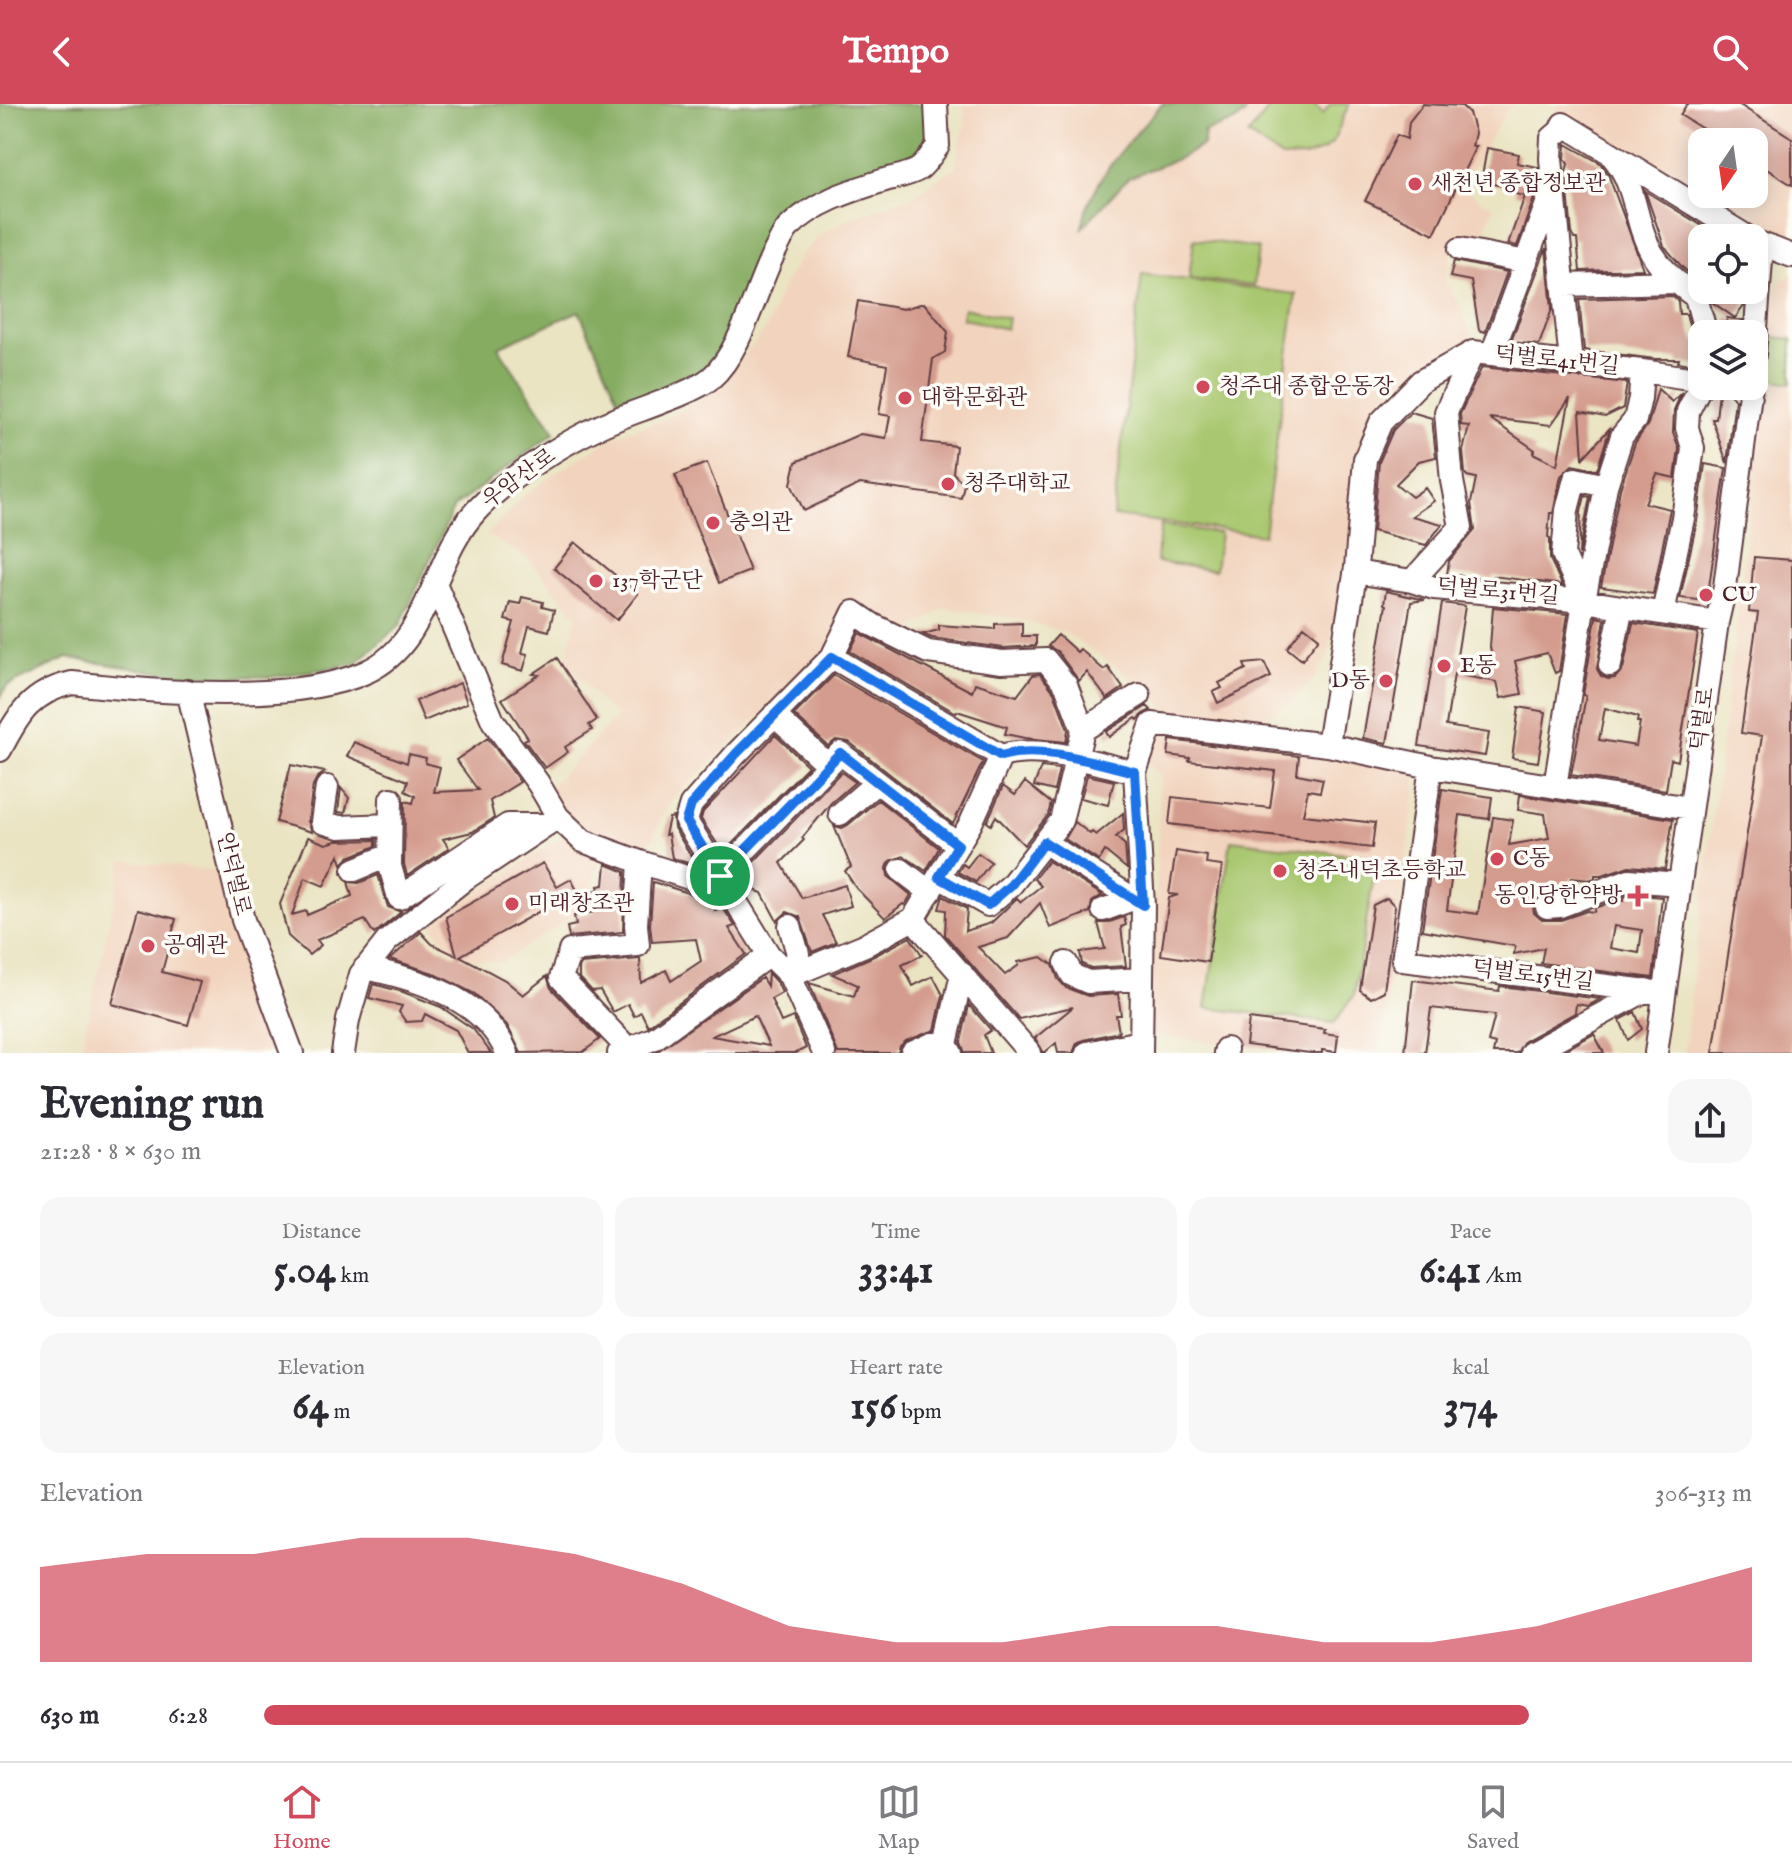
<!DOCTYPE html>
<html lang="en">
<head>
<meta charset="utf-8">
<style>
	body { margin:0; font-family:"IM FELL English","Noto Serif KR",serif; background:#f7f7f7; color:#2b2b33; height:100vh; display:flex; flex-direction:column; font-size:30px; white-space:nowrap }
	* { box-sizing:border-box; margin:0 }
	p { font-size:26px; color:#7c7c81 }
	.icon { flex:none; width:44px; height:44px; fill:none; stroke:currentColor; stroke-width:2; stroke-linecap:round; stroke-linejoin:round }
	.map { position:relative; height:949px; overflow:hidden }
	.panel { display:flex; flex-direction:column; background:#fff; flex:1 }
	.panel>* { flex:none }
	.needle { width:52px; rotate:193deg }
	.fabs { position:absolute; left:1688px; top:24px; display:grid; gap:16px }
	.fabs a { display:grid; place-items:center; width:80px; height:80px; border-radius:16px; background:#fff; box-shadow:0 4px 20px #0003; font-size:40px }
	.pin { position:absolute; display:grid; place-items:center; width:68px; height:68px; color:#fff; margin:-34px; border:4px solid #fff; border-radius:50%; box-shadow:0 2px 8px #0007 }
	.round { display:grid; place-items:center; flex:none; width:84px; height:84px; border-radius:24px; background:#f7f7f7 }
	.headline { display:flex; align-items:center; justify-content:space-between; height:136px; padding:0 40px }
	h1 { font-size:44px; font-weight:700; line-height:60px }
	.stats { display:grid; grid-template-columns:repeat(3,1fr); gap:12px; height:136px; padding:8px 40px }
	.stats div { display:grid; align-content:center; border-radius:20px; background:#f7f7f7; text-align:center }
	.stats b { font-size:40px; font-weight:700 }
	.stats small { font-size:22px; font-weight:400 }
	.stats p { font-size:22px }
	.chart { height:224px; padding:16px 40px }
	.chart p { display:flex; justify-content:space-between }
	.chart svg { width:100%; height:144px; margin-top:8px; fill:#d1495b; opacity:.7 }
	ul { padding:0 40px; list-style:none; font-size:26px }
	li { display:grid; grid-template-columns:128px 96px 1fr; align-items:center; height:60px }
	li i { height:20px; border-radius:10px; background:#d1495b }
	header { display:flex; justify-content:space-between; align-items:center; height:104px; padding:0 40px; background:#d1495b; color:#fff; font-size:36px; font-weight:700 }
	.dock { display:flex; justify-content:space-around; align-items:center; height:112px; border-top:2px solid #e1e1e2; background:#fff; font-size:22px; color:#7c7c81 }
	.dock a { display:grid; justify-items:center; gap:4px }
	.dock .active { color:#d1495b }
	.map>svg:first-child { display:block }
</style>
</head>
<body>
<header><svg class="icon" aria-label="back" viewBox="0 0 24 24"><path d="M15 5l-7 7 7 7"/></svg>Tempo<svg class="icon" aria-label="search" viewBox="0 0 24 24"><circle cx="10" cy="10" r="6"/><path d="M15 15l6 6"/></svg></header>
<div class="map">
<svg width="1792" height="949" viewBox="0 0 1792 949">
	<rect width="100%" height="100%" fill="#fdfcf7"/>
	<filter id="ink" filterUnits="userSpaceOnUse"><feTurbulence type="fractalNoise" baseFrequency=".0125" numOctaves="2"/><feDisplacementMap in="SourceGraphic" scale="16" xChannelSelector="R" yChannelSelector="G"/><feConvolveMatrix kernelMatrix="1 2 1 2 8 2 1 2 1" color-interpolation-filters="sRGB"/></filter>
	<filter id="wash" filterUnits="userSpaceOnUse"><feTurbulence type="fractalNoise" baseFrequency=".006" numOctaves="4" result="noise"/><feDisplacementMap in="SourceGraphic" scale="32" xChannelSelector="R" yChannelSelector="G"/><feGaussianBlur stdDeviation="1.8" result="paint"/><feColorMatrix in="noise" values="0 0 0 0 0 0 0 0 0 0 0 0 0 0 0 0 0 1.4 0 .05"/><feComposite in="paint" operator="in"/></filter>
	<g filter="url(#wash)">
		<rect width="100%" height="100%" fill="#eae4c3"/>
		<path fill="#f2d4be" fill-rule="evenodd" d="M964,0h557l-12,3 -36,61 -5,17 3,8 10,8 13,4 -15,44 -26,-3 -8,36 15,23 13,35 -24,10 -45,31 -28,24 -14,29 -16,137 -19,87 -12,19 -26,27 -34,19 -49,7 -26,-5 -15,-15 -12,-19 -89,-59 -46,-13 -73,-11 -35,22 -26,-2 -38,-29 -20,53 -157,151 -26,55 -59,-22 -37,-46 69,-73 -51,-54 12,-47 -49,-57 -41,-24 34,-37 39,-28 57,-35 48,-16 49,-27 52,-63 17,-44 20,-32 14,-16 30,-18 68,-24 40,-28 10,-44z
			M1558,0h234v139h-24l-212,-126zM1702,38h52v52h-52z
			M1792,171v778h-108l93,-763 4,-10z
			M1167,626l252,35 -39,288h-70l-159,-18 9,-260 -17,-16z
			M567,729l34,24 -12,32 -18,28 -69,45 -36,-4 -18,-11 -17,-23z
			M123,756l100,12 61,181h-204z"/>
		<path fill="#a9c76f" stroke="#7a734d" stroke-width="2" d="M1273,0h41l9,10 7,-10h19l-16,38 -9,8 -19,7 -23,1 -34,-23z
			M1194,135l64,9 -4,38 -65,-8z
			M1142,170l154,20 -32,241 -151,-19z
			M964,204l44,10 -2,11 -44,-11z
			M1774,233l18,2v44l-22,-4z
			M1161,421l59,8 -5,37 -59,-8z
			M1231,736l146,18 -23,137 -20,28 -128,-15z"/>
		<path fill="#86ac62" stroke="#686646" stroke-width="2" d="M0,0h924l5,14 -2,29 -15,17 -124,51 -63,132 -21,28 -82,32 -43,-96 -81,36 57,85 -101,75 -54,118 -45,39 -83,13 -89,-1 -116,-18 -60,28 -7,12z
			M1162,0h85l-2,10 -11,8 -31,10 2,2 -2,11 -23,13 -52,20 -46,50c7,-47 50,-90 80,-124z"/>
		<g id="blocks">
			<path fill="#d49c8e" fill-rule="evenodd" d="M1423,0l39,2 7,7 6,20 -3,13h4l-42,88 -69,-33 32,-66 10,4 2,-17z
				M1687,0h51l54,34v47l-38,-24v-19h-30l-44,-27z
				M1566,40l34,19 8,11 35,95 -63,2 -3,-32h-3l-2,-6 -6,-61 2,-8 -3,-5z
				M1487,44l32,6 -2,9 21,4 1,17 -22,62 -9,-2 17,-48 -10,-2 1,-6 -35,-6z
				M1645,87l77,47h-20v46l-20,-17 -18,-21z
				M1546,144l6,61 -13,36 -28,-3z
				M1454,157l53,11 -22,60 -6,-2 -8,-49 -21,-4z
				M1707,186h31l6,4v12l-9,12 -23,-16z
				M1672,192l6,5 1,13h7l7,24 9,9v19l-24,-4 1,-3h-24l-71,-9 -5,-51z
				M858,197l45,8 21,-6 24,29 -3,20 -12,7 -11,83 34,4 -3,27 11,11 -3,14 -101,-14 -56,27 -13,-27 5,-22 64,-28 26,4 4,-22 -11,-2 8,-49 -39,-8z
				M1727,214l16,2 -1,14h-17z
				M1482,263l145,16 -4,25 -18,9 -25,-5 3,46 27,-30 -13,42 -25,-5 -11,11 -8,37h-3l-2,24 2,1v21l12,26 -69,-9 -1,3 -45,-5 2,-13 26,-31 -4,-27 5,-25 -9,-2 -2,-3 -2,-22 6,-25 -8,-1 -1,-11zM1570,294l-13,67 -24,-12 2,-3 -46,-32 62,7z
				M1658,285l14,13 10,-10 -8,18 -1,22 6,17 -4,29 -18,-4 -12,29 25,6 -17,85 -52,-7 19,-98 15,-46 13,-19z
				M1719,287l10,2 6,7 -8,63 -15,-44h4z
				M1411,308l21,6 4,39 -17,4 -23,23 16,13 13,-9 9,13 -22,15 30,8 -16,21 -53,-14 6,-69 14,-32z
				M707,359l43,108 -31,12 -44,-108z
				M1705,360l21,4 -19,133 -27,-3 17,-77z
				M1585,392l5,1 -11,58 2,-43z
				M575,438l63,52 -21,26 -63,-52z
				M1754,453l38,3v493h-79l49,-317 -21,-3 17,-120 -9,-1z
				M1386,487l39,9 -14,2 -24,141 -24,-5 23,-133 -2,-1z
				M522,493l21,5 -1,5 12,3 -5,21 -20,-5 -7,27 6,1 -5,17 -21,-6 12,-43 -9,-2 5,-18 10,2z
				M1442,499l23,3 -8,50 36,6 -3,-15 3,-40 75,7 -9,57 -4,2 -8,-20 -32,8 7,33 -21,4 -4,-16 -43,-8 -8,52 43,7 -4,23 -66,-10z
				M1596,513l9,2 -8,50 4,7 7,3 7,-1 8,-9 10,-46 65,10 -20,128 -7,-2 -5,31 -95,-15 15,-79 -3,-1zM1605,604l33,9 -1,5h3l-4,24 -37,-6z
				M1022,519v13h14v10l-33,2 -71,-10 -9,-4 16,-4v-5l56,4v-5z
				M1304,522l15,12 -17,22 -15,-12z
				M859,529l113,59 3,-9 42,13 16,-21 7,-1 14,18 14,38 -2,12 -41,-4 -20,-4 2,-7 -50,-16 -1,2 -106,-62z
				M1058,531l19,17 3,-3 24,21 4,-3 15,21 -16,11 -20,-27 -8,9 -22,-30 -9,-5z
				M557,554l40,62 -8,5 3,5 -27,17 3,5 -23,16 -21,-28 4,-2 -26,-39 37,-24 -6,-1z
				M1264,558l7,15 -53,26 -5,-11 9,-4 -3,-5 27,-14 -2,-5z
				M834,571l149,87 -30,62 -104,-82 -13,-2 -8,6 -34,-31z
				M460,579l7,20 -43,18 -8,-20z
				M1147,602l4,4 -8,4 -5,6 -2,-2 -27,19 -3,-5z
				M1519,603l27,5 -8,50 -26,-4z
				M775,631l33,31 -85,87 -22,-34 2,-7z
				M488,634l32,44 -30,19 4,17 -22,14 -29,7 6,9 -42,28 -3,-12 1,-63 8,2 2,-7 -10,-5 3,-10 -61,-25 7,-14 53,21 2,-9 17,4 -1,5 15,4 -6,25 44,-2 -22,-30z
				M1170,636l129,16 -2,18 26,5 -3,13 -12,-2 -5,25 72,8 -3,25 -203,-24 3,-27 98,11 5,-37 -86,-10 1,-3 -22,-3z
				M291,661l34,7 -8,6 -4,7 -5,36 4,11 -36,-10z
				M1041,663l18,2 -5,22 -20,-5z
				M841,668l14,10 -24,21 -29,35 2,2 -23,23 21,35 43,-13 6,21 -29,9 14,27 -24,10 -12,-35 -13,-5 -10,9 -15,-28 -20,-8 -4,-7z
				M1087,671l27,6 -6,24 -27,-7z
				M1025,678l26,21 -3,12 -24,30 -28,-29 -5,9 -4,-3 16,-36 12,9z
				M341,684l8,10 -4,15 -7,-1z
				M1442,685l50,8 -3,22 -29,-4 -13,95 31,4 15,-97 20,3 -4,25 40,-7 -4,-24 -27,-4 2,-15 153,24 -8,50 -36,-3 -27,9h-7v3l-6,2 -18,-2 -1,9 -8,3 -23,-2 -6,19 1,6 8,7h19l26,-9 7,1 1,-4 21,-8 8,1v-4l7,-3 31,3 -9,81 -112,-15 3,-15 -30,6 1,-8 -93,-16zM1614,822l28,4 -3,23 -29,-5z
				M878,696l61,48 -13,23 -22,-15 -14,5 -3,7 1,8 23,19 -6,10 -2,-1 -18,14 -29,-30 -11,-17 6,-4 -17,-41 8,2 6,-3z
				M1123,709l1,17 -8,7 9,8 2,24 -22,-18 -6,10 -34,-22 10,-17 15,12 2,-2 4,3z
				M673,713l1,11 23,38 -25,-8 -4,-24 -3,1 4,-17z
				M308,733l18,7 10,-3 40,-1v6l-27,11 -7,7 -3,-9 -15,31 -19,-8 -13,37 14,-4 1,4 45,-19 -4,-14 11,1 19,-8 10,32 13,5 -27,22 -9,-14 -48,20 4,5 -12,10 -21,-19 -8,-32z
				M1176,747l31,5 -1,8 16,2 -14,96 -47,-7 8,-57 9,-3 -9,-1z
				M978,749l13,9 -15,20 -18,-10 5,-8 4,3z
				M1048,757l54,34 -10,7 -2,10 -40,16 -10,-25 -32,35 -30,9 27,28 14,-10 -1,-3 24,-5 11,8 5,14 8,9 22,8 30,-2 3,21h-5l3,17 -36,8 -6,3 -4,10h-15l-2,-10 -12,10 -9,-15 38,-31 -54,12 -74,-84 1,-25 -7,-1 4,-13 24,13 -2,22 26,-8 26,-25 4,4 20,-16 -7,-7z
				M543,759l14,24 14,-8 6,11 -117,66 45,24 18,15 24,-19 4,12 49,51 -17,13 -62,1 -14,-28 -32,-31 -42,-21 -43,-14 31,-27 11,12 25,12 -11,-39z
				M606,760l19,8 -2,60 -54,5 -2,-10 9,-2 -2,-9 21,-4 -4,-21 8,-1 -1,-4 6,-1z
				M653,778l64,20 -2,9 8,-3 12,18 -6,2 17,26 -98,72 -7,-14 -7,4 -6,-12 -15,8 -13,-22 -8,1 -13,-14v-8l1,-5 60,-5 1,24 25,-13 5,11 30,-20 -5,-22 -44,3 -2,-17z
				M1387,794l8,8 -11,85 -13,7 -11,-8 13,-85z
				M138,805l38,10 -14,53 38,10 -12,43 -76,-21z
				M1124,813l2,8 -5,2 5,39 -35,2 -9,-4 -2,-12 25,-3 -7,-26h9z
				M910,833l12,18 -20,10 11,21 20,-10 10,19 -8,35 -29,11 -6,5 -2,7h-60l-29,-70 45,13 4,-11 -26,-11 42,-18z
				M768,869l10,11 4,9 -11,6 10,23 12,-5 13,31 -10,5h-141l107,-75 5,8zM755,912l14,30 -57,-10z
				M1413,876l86,11 1,-5 100,13 -12,7 -12,-2 -1,9 -51,28 -7,12h-24l2,-9 -7,-2 7,-27 -64,-7 -6,45h-20z
				M373,880l30,8 38,15 32,22 18,24h-23l-12,-23 -31,-16 -3,7 -16,1 -7,-10 3,-6 -33,-8z
				M969,901l22,25 -7,5 7,18h-26l-4,-11z
				M1635,908l7,17 -14,11 -8,-20z
				M1249,915l76,10 -1,4 14,2 -2,17 -14,-2v3h-12l-64,-8z
				M1594,930l10,19h-44z"/>
		</g>
	</g>
	<g filter="url(#ink)">
		<use href="#blocks" fill-opacity="0" stroke="#623d42" stroke-width="2"/>
		<g fill="none" stroke-linecap="round" stroke-linejoin="round">
			<defs>
				<path id="minor" d="M1612,52c25,28 22,67 40,97 11,18 27,32 44,44l10,37
					M1754,137l38,15
					M1460,145l66,13
					M1564,181l111,-3
					M1473,248l169,19 60,9
					M1492,250l60,-164
					M1754,251l8,-109
					M1571,259l-20,-204 1,-21 8,-7 3,-7 186,114
					M1355,468l57,9 22,7 150,13 133,21
					M1412,477l49,-54 -9,-46 -6,-69 27,-60
					M435,479l58,138 45,62 20,34 25,24 57,21 -4,63 2,20 -68,6 -9,27 71,75
					M1584,497l-21,-47 4,-44 8,-31 31,7
					M1663,509l20,-95 10,-70 -6,-20 1,-17 14,-28
					M832,553l22,-45 19,13 55,27 74,10 44,-2 20,25 17,45 -7,29 -15,62 -50,64 -23,20 -49,-28
					M1610,561l12,-58
					M188,587l55,229 49,133
					M774,611l54,50
					M1083,626l56,-35
					M1328,641l28,-177 9,-109 16,-37 40,-41 52,-29
					M0,646c18,-35 31,-58 72,-67 79,9 222,21 294,-11 65,-29 65,-113 110,-161 31,-34 98,-75 141,-92 24,-10 76,-26 94,-41 32,-28 45,-92 65,-129 4,-7 7,-15 12,-21 26,-26 62,-37 97,-48 10,-3 25,-5 34,-11 7,-5 14,-17 19,-23l-2,-42
					M1431,663l-28,193 260,33
					M1135,668l17,-48 176,21 103,22 259,41
					M327,683l-5,35 17,5 51,-2
					M1555,683l29,-186 22,-115 16,-50 13,-16 5,-22 2,-27
					M391,695l-1,67 9,32 109,-73h38
					M840,710l37,-32
					M1044,738l99,63
					M640,758l89,29
					M354,766l36,-15
					M901,766l29,22
					M720,772l120,-123 118,92
					M1547,803l13,-1 69,-26 50,4
					M1103,806l30,-11
					M913,815l117,134
					M1066,859l6,12 16,7 53,-3
					M365,864c54,11 119,31 142,85
					M790,872l77,-32 46,-25 58,-96 30,-67
					M790,872l8,-22 -8,-28
					M343,949l5,-33 13,-46 26,-33 79,-63 92,-61
					M619,949l36,-15 114,-83
					M824,949l-34,-77 -21,-21 -83,-134 5,-16 45,-51 96,-97 169,99c39,-12 94,7 134,16l8,133 -2,148
					M912,949l20,-9h14
					M951,949l-5,-9 16,-70
					M1087,949l53,-11
					M1225,949l1,-4
					M1531,949l115,-63
					M1656,949l61,-431 8,-35 26,-201"/>
			</defs>
			<use href="#minor" stroke="#623d42" stroke-width="26"/>
			<use href="#minor" stroke="#fff" stroke-width="22"/>
		</g>
	</g>
	<g fill="none" stroke-linecap="round" stroke-linejoin="round" filter="url(#ink)">
		<defs>
			<path id="route" d="M832,553l169,99c39,-12 95,7 134,16l8,133 -99,-63 -33,43 -23,20 -49,-28 19,-32 -118,-92 -120,123 -34,-55 5,-16 45,-51z"/>
		</defs>
		<use href="#route" stroke="#fff" stroke-width="16"/>
		<use href="#route" stroke="#1a73e8" stroke-width="10"/>
	</g>
	<g fill="#d1495b" stroke="#fdfcf7" stroke-width="3">
		<circle cx="1415" cy="80" r="8"/>
		<circle cx="1203" cy="283" r="8"/>
		<circle cx="905" cy="294" r="8"/>
		<circle cx="948" cy="380" r="8"/>
		<circle cx="713" cy="419" r="8"/>
		<circle cx="596" cy="477" r="8"/>
		<circle cx="1706" cy="491" r="8"/>
		<circle cx="1444" cy="562" r="8"/>
		<circle cx="1386" cy="577" r="8"/>
		<circle cx="1497" cy="755" r="8"/>
		<circle cx="1280" cy="767" r="8"/>
		<path d="M1634 780h8v8h8v8h-8v8h-8v-8h-8v-8h8z"/>
		<circle cx="512" cy="800" r="8"/>
		<circle cx="148" cy="842" r="8"/>
	</g>
	<g text-anchor="middle" dominant-baseline="central" stroke-width="7" stroke-linejoin="round" paint-order="stroke">
		<g font-size="22" fill="#4a1f2b" stroke="#fdfcf7" text-anchor="start">
			<text x="1431" y="80">새천년 종합정보관</text>
			<text x="1219" y="283">청주대 종합운동장</text>
			<text x="921" y="294">대학문화관</text>
			<text x="964" y="380">청주대학교</text>
			<text x="729" y="419">충의관</text>
			<text x="612" y="477">137학군단</text>
			<text x="1722" y="491">CU</text>
			<text x="1460" y="562">E동</text>
			<text x="1370" y="577" text-anchor="end">D동</text>
			<text x="1513" y="755">C동</text>
			<text x="1296" y="767">청주내덕초등학교</text>
			<text x="1622" y="792" text-anchor="end">동인당한약방</text>
			<text x="528" y="800">미래창조관</text>
			<text x="164" y="842">공예관</text>
		</g>
		<g font-size="22" fill="#4a1f2b" stroke="#fdfcf7">
			<text transform="translate(1557 257) rotate(6)">덕벌로41번길</text>
			<text transform="translate(519 375) rotate(-36)">우암산로</text>
			<text transform="translate(1498 488) rotate(5)">덕벌로31번길</text>
			<text transform="translate(1703 615) rotate(-82)">덕벌로</text>
			<text transform="translate(233 770) rotate(77)">안덕벌로</text>
			<text transform="translate(1533 872) rotate(7)">덕벌로15번길</text>
		</g>
	</g>
</svg>
<div class="fabs">
<a><svg class="needle" viewBox="-14 -14 28 28"><path d="M0-13l5 13h-10z" fill="#e53935"/><path d="M0 13l5-13h-10z" fill="#7c7c81"/></svg></a>
<a><svg class="icon" aria-label="locate" viewBox="0 0 24 24"><circle cx="12" cy="12" r="6"/><path d="M12 2v4M12 18v4M2 12h4M18 12h4"/></svg></a>
<a><svg class="icon" aria-label="layers" viewBox="0 0 24 24"><path d="M12 4l9 5-9 5-9-5zM3 14l9 5 9-5"/></svg></a>
</div>
<div class="pin" style="left:720px;top:772px;background:#1e9e55"><svg class="icon" aria-label="arrive" viewBox="0 0 24 24"><path d="M6 21V4h12l-3 4 3 4H6"/></svg></div>
</div>
<section class="panel">
<div class="headline"><div><h1>Evening run</h1><p>21:28 · 8 × 630 m</p></div><a class="round"><svg class="icon" aria-label="share" viewBox="0 0 24 24"><path d="M12 15V3M7 8l5-5 5 5M5 13v7h14v-7"/></svg></a></div>
<div class="stats">
<div><p>Distance</p><b>5.04<small> km</small></b></div>
<div><p>Time</p><b>33:41</b></div>
<div><p>Pace</p><b>6:41<small> /km</small></b></div>
</div>
<div class="stats">
<div><p>Elevation</p><b>64<small> m</small></b></div>
<div><p>Heart rate</p><b>156<small> bpm</small></b></div>
<div><p>kcal</p><b>374</b></div>
</div>
<div class="chart"><p><span>Elevation</span>306–313 m</p>
<svg viewBox="0 0 160 44" preserveAspectRatio="none"><path d="M0 44V15L10 11L20 11L30 6L40 6L50 11L60 20L70 33L80 38L90 38L100 33L110 33L120 38L130 38L140 33L150 24L160 15V44z"/></svg>
</div>
<ul>
<li><b>630 m</b>6:28<i style="width:85%"></i></li>
</ul>
</section>
<nav class="dock">
<a class="active"><svg class="icon" aria-label="home" viewBox="0 0 24 24"><path d="M3 11l9-7 9 7M6 9v11h12V9"/></svg>Home</a>
<a><svg class="icon" aria-label="map" viewBox="0 0 24 24"><path d="M3 6l6-2 6 2 6-2v14l-6 2-6-2-6 2zM9 4v14M15 6v14"/></svg>Map</a>
<a><svg class="icon" aria-label="saved" viewBox="0 0 24 24"><path d="M7 4h10v16l-5-4-5 4z"/></svg>Saved</a>
</nav>
</body>
</html>
